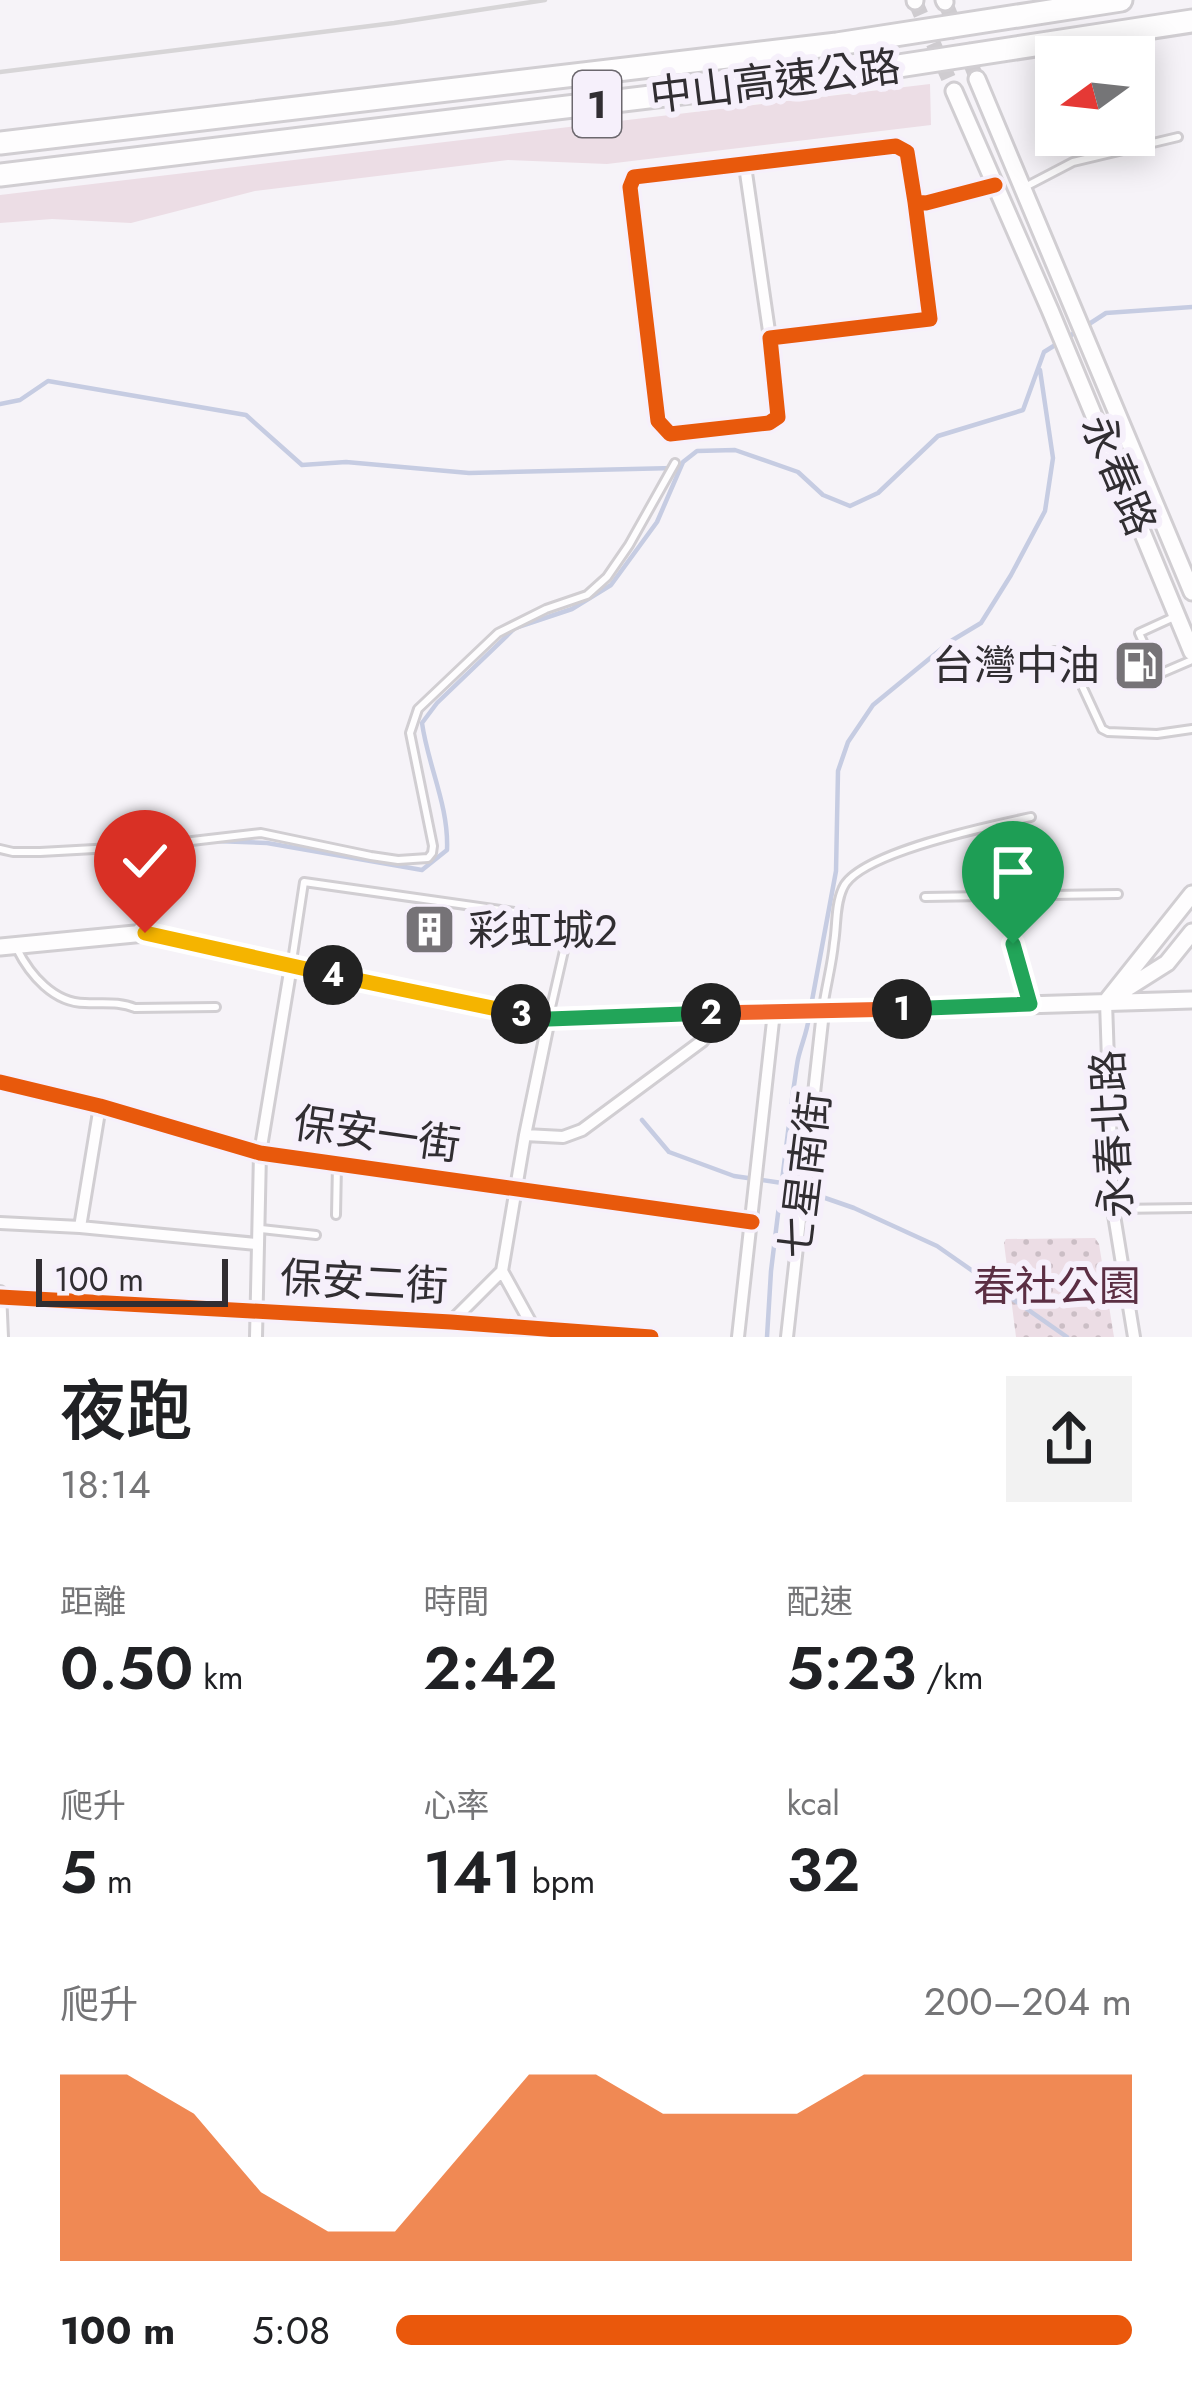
<!DOCTYPE html>
<html lang="zh-TW">
<head>
<meta charset="utf-8">
<style>
	body { margin:0; font-family:Jost,"Noto Sans TC",sans-serif; background:#f2f2f2; color:#202124; height:100vh; display:flex; flex-direction:column; font-size:45px; white-space:nowrap }
	* { box-sizing:border-box; margin:0 }
	p { font-size:39px; color:#757577 }
	.icon { flex:none; width:66px; height:66px; fill:none; stroke:currentColor; stroke-width:2; stroke-linecap:round; stroke-linejoin:round }
	.map { position:relative; height:1337px; overflow:hidden }
	.panel { display:flex; flex-direction:column; background:#fff; flex:1 }
	.panel>* { flex:none }
	.needle { width:78px; rotate:255deg }
	.fabs { position:absolute; left:1035px; top:36px; display:grid; gap:24px }
	.fabs a { display:grid; place-items:center; width:120px; height:120px; border-radius:0px; background:#fff; box-shadow:0 6px 30px #0003; font-size:60px }
	.scale { position:absolute; left:36px; bottom:30px; width:192px; box-sizing:border-box; padding-left:12px; border:6px solid #312e32; border-top:0; font-size:33px; line-height:42px; white-space:nowrap; color:#312e32; -webkit-text-stroke:9px #f6f0fb; paint-order:stroke }
	.pin { position:absolute; display:grid; place-items:center; width:102px; height:102px; color:#fff; margin:-123px -51px; border-radius:50% 50% 50% 0; rotate:-45deg; box-shadow:0 0 12px #0007 }
	.pin .icon { rotate:45deg }
	.km { position:absolute; width:60px; height:60px; margin:-30px; border-radius:50%; background:#222; color:#fff; font-size:33px; line-height:60px; text-align:center }
	.round { display:grid; place-items:center; flex:none; width:126px; height:126px; border-radius:0px; background:#f2f2f2 }
	.summary { display:flex; align-items:center; justify-content:space-between; height:204px; padding:0 60px }
	h1 { font-size:66px; font-weight:600; line-height:90px }
	.figures { display:grid; grid-template-columns:repeat(3,1fr); gap:18px; height:204px; padding:12px 60px }
	.figures div { display:grid; align-content:center }
	.figures b { font-size:60px; font-weight:600 }
	.figures small { font-size:33px; font-weight:400 }
	.figures p { font-size:33px }
	.chart { height:336px; padding:24px 60px }
	.chart p { display:flex; justify-content:space-between }
	.chart svg { width:100%; height:216px; margin-top:12px; fill:#ea580c; opacity:.7 }
	ul { padding:0 60px; list-style:none; font-size:39px }
	li { display:grid; grid-template-columns:192px 144px 1fr; align-items:center; height:90px }
	li i { height:30px; border-radius:15px; background:#ea580c }
	.map>svg:first-child { display:block }
</style>
</head>
<body>
<div class="map">
<svg width="1192" height="1337" viewBox="0 0 1192 1337">
	<defs>
		<pattern id="park-dots" width="8" height="8" patternUnits="userSpaceOnUse" patternTransform="scale(3)"><rect width="8" height="8" fill="#ecdde5"/><path d="M2 2h.1M6 6h.1" fill="none" stroke="#cbbec5" stroke-width="1.8" stroke-linecap="round"/></pattern>
	</defs>
	<rect width="100%" height="100%" fill="#f6f3f8"/>
	<path fill="#ecdde5" d="M930,84l1,41 -324,39 -99,-4 -253,31 -124,32 -79,-4 -52,4v-28z"/>
	<path fill="url(#park-dots)" d="M1095,1238l4,6 15,93h-98l-12,-94 2,-4z"/>
	<g fill="none" stroke-linecap="round" stroke-linejoin="round">
		<path stroke="#c6cce2" stroke-width="4.5" d="M1086,326l20,-13 86,-6
			M0,404l20,-4 28,-19 198,34 56,50 44,-3 123,11 205,-5
			M215,841l52,2 155,27 25,-20c2,-44 -19,-84 -25,-127l15,-20 78,-75 57,-19 39,-24 46,-63 26,-60 14,-11 38,-1 63,22 25,23 27,11 28,-13 60,-57 85,-26 21,-58 32,-20
			M42,855l90,-5
			M811,1006l25,-135 2,-100 10,-29 25,-37 78,-64 30,-18 30,-48 34,-64 8,-53 -13,-88
			M642,1120l27,32 65,24 48,7 72,25 83,38 130,91
			M767,1337l4,-66 22,-180c2,-10 3,-22 5,-32 3,-14 9,-26 11,-42"/>
		<path stroke="#cfccd0" stroke-width="15" stroke-dasharray="15 8" stroke-linecap="butt" d="M915,1l39,90
			M945,2l32,77"/>
		<defs>
			<path id="lane" d="M1027,186l46,-24 105,-25
				M1144,644l-5,-11 35,-16
				M1055,651l16,11 31,67 6,3 49,2 35,-5
				M1155,671l2,4 35,-15
				M0,849l13,3h27l109,-6 112,-13 110,23 27,4 30,-2 4,-5 1,-7 -23,-113 8,-24 80,-76 48,-24 41,-14 20,-18 22,-32 46,-82
				M1014,894l-1,50 16,57
				M925,897l193,-3
				M17,949c13,26 37,54 68,54 17,1 34,-2 50,5l81,-1
				M292,961l12,-79 267,38 -22,96
				M823,1008c3,-22 9,-43 11,-65 3,-17 1,-38 9,-55 15,-35 150,-63 188,-71
				M1113,1209l79,-1
				M336,1215l1,-50
				M261,1229l55,6"/>
			<path id="street" d="M745,166l25,172
				M915,202l-8,-50 -11,-6 -262,31 -4,10 28,234 12,13 99,-11 9,-6 -8,-79 160,-19 -15,-117 11,1 69,-18
				M1106,1002l7,207 21,128
				M0,1082l100,24 160,47 492,69
				M525,1135l38,2 19,-7 120,-89 24,-28
				M0,1223l80,4 177,17
				M80,1227l20,-121
				M502,1271l23,-136 24,-116
				M502,1271l32,58
				M0,1292l2,45
				M0,1297l451,25 200,15
				M451,1322l51,-51
				M256,1337l4,-184 31,-187
				M738,1337l36,-325
				M787,1337l36,-325"/>
			<path id="secondary" d="M915,0v1
				M944,0l1,2
				M977,79l215,513
				M954,91l96,219 142,342
				M0,947l145,-14 146,33 258,53 643,-19
				M1118,994l49,-31 25,-31
				M1106,1002l86,-108"/>
			<path id="highway" d="M0,143l837,-99 284,-44
				M0,175l866,-104 326,-50"/>
		</defs>
		<use href="#lane" stroke="#d1ced2" stroke-width="12"/>
		<use href="#street" stroke="#d1ced2" stroke-width="16"/>
		<use href="#secondary" stroke="#d1ced2" stroke-width="21"/>
		<use href="#highway" stroke="#d1ced2" stroke-width="27"/>
		<use href="#lane" stroke="#fefdfe" stroke-width="6"/>
		<use href="#street" stroke="#fefdfe" stroke-width="10"/>
		<use href="#secondary" stroke="#fefdfe" stroke-width="15"/>
		<use href="#highway" stroke="#fefdfe" stroke-width="21"/>
		<path stroke="#d7d5d7" stroke-width="4.5" d="M0,72l394,-49 151,-23"/>
		<defs>
			<path id="cycleway" d="M915,202l-8,-50 -11,-6 -262,31 -4,10 28,234 12,13 99,-11 9,-6 -8,-79 160,-19 -15,-117 11,1 69,-18
				M0,1082l100,24 160,47 492,69
				M0,1297l451,25 200,15"/>
		</defs>
		<use href="#cycleway" stroke="#f6f0fb" stroke-width="22"/>
		<use href="#cycleway" stroke="#e8590c" stroke-width="15"/>
	</g>
	<g fill="none" stroke-linecap="round" stroke-linejoin="round">
		<defs>
			<path id="split-1" d="M902,1009l128,-5 -17,-60"/>
			<path id="split-2" d="M711,1013l191,-4"/>
			<path id="split-3" d="M521,1014l28,5 162,-6"/>
			<path id="split-4" d="M333,975l188,39"/>
			<path id="split-5" d="M145,933l188,42"/>
		</defs>
		<use href="#split-1" stroke="#fff" stroke-width="24"/>
		<use href="#split-2" stroke="#fff" stroke-width="24"/>
		<use href="#split-3" stroke="#fff" stroke-width="24"/>
		<use href="#split-4" stroke="#fff" stroke-width="24"/>
		<use href="#split-5" stroke="#fff" stroke-width="24"/>
		<use href="#split-1" stroke="#22a559" stroke-width="15"/>
		<use href="#split-2" stroke="#f0652b" stroke-width="15"/>
		<use href="#split-3" stroke="#22a559" stroke-width="15"/>
		<use href="#split-4" stroke="#f5b400" stroke-width="15"/>
		<use href="#split-5" stroke="#f5b400" stroke-width="15"/>
	</g>
	<defs>
		<symbol id="fuel-square" viewBox="-11 -11 22 22"><rect x="-9" y="-9" width="18" height="18" rx="4" fill="#767377" stroke="#f6f0fb"/><path d="M-5.5-6h7V0h2V4h1.3V-2.5L3-4.5l.8-.8L6-3V5H2.5V1h-1V6h-7ZM-4.2-4.7v3.2H.2V-4.7Z" fill="#fff"/></symbol>
		<symbol id="building-square" viewBox="-11 -11 22 22"><rect x="-9" y="-9" width="18" height="18" rx="4" fill="#767377" stroke="#f6f0fb"/><path d="M-4-6H4V6H1V3H-1V6H-4ZM-2.5-4.3h1.7v1.8h-1.7ZM.8-4.3h1.7v1.8H.8ZM-2.5-1h1.7V.8h-1.7ZM.8-1h1.7V.8H.8Z" fill="#fff"/></symbol>
	</defs>
	<g fill-rule="evenodd">
		<use href="#fuel-square" x="1110" y="636" width="59" height="59"/>
		<use href="#building-square" x="400" y="900" width="59" height="59"/>
	</g>
	<g text-anchor="middle" dominant-baseline="central" stroke-width="12" stroke-linejoin="round" paint-order="stroke">
		<rect fill="#f6f0fb" stroke="#6c686e" stroke-width="3" x="573" y="71" width="48" height="66" rx="9"/>
		<g font-size="39" font-weight="bold" fill="#312e32">
			<text x="597" y="104">1</text>
		</g>
		<g font-size="42" fill="#312e32" stroke="#f6f0fb">
			<text transform="translate(775 81) rotate(-7)">中山高速公路</text>
			<text transform="translate(1119 475) rotate(67)">永春路</text>
			<text transform="translate(377 1134) rotate(8)">保安一街</text>
			<text transform="translate(1112 1134) rotate(-93)">永春北路</text>
			<text transform="translate(805 1175) rotate(-83)">七星南街</text>
			<text transform="translate(364 1282) rotate(3)">保安二街</text>
		</g>
		<g font-size="42" fill="#312e32" stroke="#f6f0fb" text-anchor="end">
			<text x="1100" y="665">台灣中油</text>
			<text x="468" y="930" text-anchor="start">彩虹城2</text>
		</g>
		<g font-size="42" fill="#5b2e43" stroke="#f6f0fb">
			<text x="1057" y="1286">春社公園</text>
		</g>
	</g>
</svg>
<div class="fabs">
<a><svg class="needle" viewBox="-14 -14 28 28"><path d="M0-13l5 13h-10z" fill="#e53935"/><path d="M0 13l5-13h-10z" fill="#757577"/></svg></a>
</div>
<div class="scale">100 m</div>
<div class="pin" style="left:1013px;top:944px;background:#1e9e55"><svg class="icon" aria-label="arrive" viewBox="0 0 24 24"><path d="M6 21V4h12l-3 4 3 4H6"/></svg></div>
<div class="pin" style="left:145px;top:933px;background:#d93025"><svg class="icon" aria-label="check" viewBox="0 0 24 24"><path d="M5 12l5 5 9-10"/></svg></div>
<b class="km" style="left:902px;top:1009px">1</b>
<b class="km" style="left:711px;top:1013px">2</b>
<b class="km" style="left:521px;top:1014px">3</b>
<b class="km" style="left:333px;top:975px">4</b>
</div>
<section class="panel">
<div class="summary"><div><h1>夜跑</h1><p>18:14</p></div><a class="round"><svg class="icon" aria-label="share" viewBox="0 0 24 24"><path d="M12 15V3M7 8l5-5 5 5M5 13v7h14v-7"/></svg></a></div>
<div class="figures">
<div><p>距離</p><b>0.50<small> km</small></b></div>
<div><p>時間</p><b>2:42</b></div>
<div><p>配速</p><b>5:23<small> /km</small></b></div>
</div>
<div class="figures">
<div><p>爬升</p><b>5<small> m</small></b></div>
<div><p>心率</p><b>141<small> bpm</small></b></div>
<div><p>kcal</p><b>32</b></div>
</div>
<div class="chart"><p><span>爬升</span>200–204 m</p>
<svg viewBox="0 0 160 44" preserveAspectRatio="none"><path d="M0 44V6L10 6L20 14L30 30L40 38L50 38L60 22L70 6L80 6L90 14L100 14L110 14L120 6L130 6L140 6L150 6L160 6V44z"/></svg>
</div>
<ul>
<li><b>100 m</b>5:08<i style="width:100%"></i></li>
</ul>
</section>
</body>
</html>
